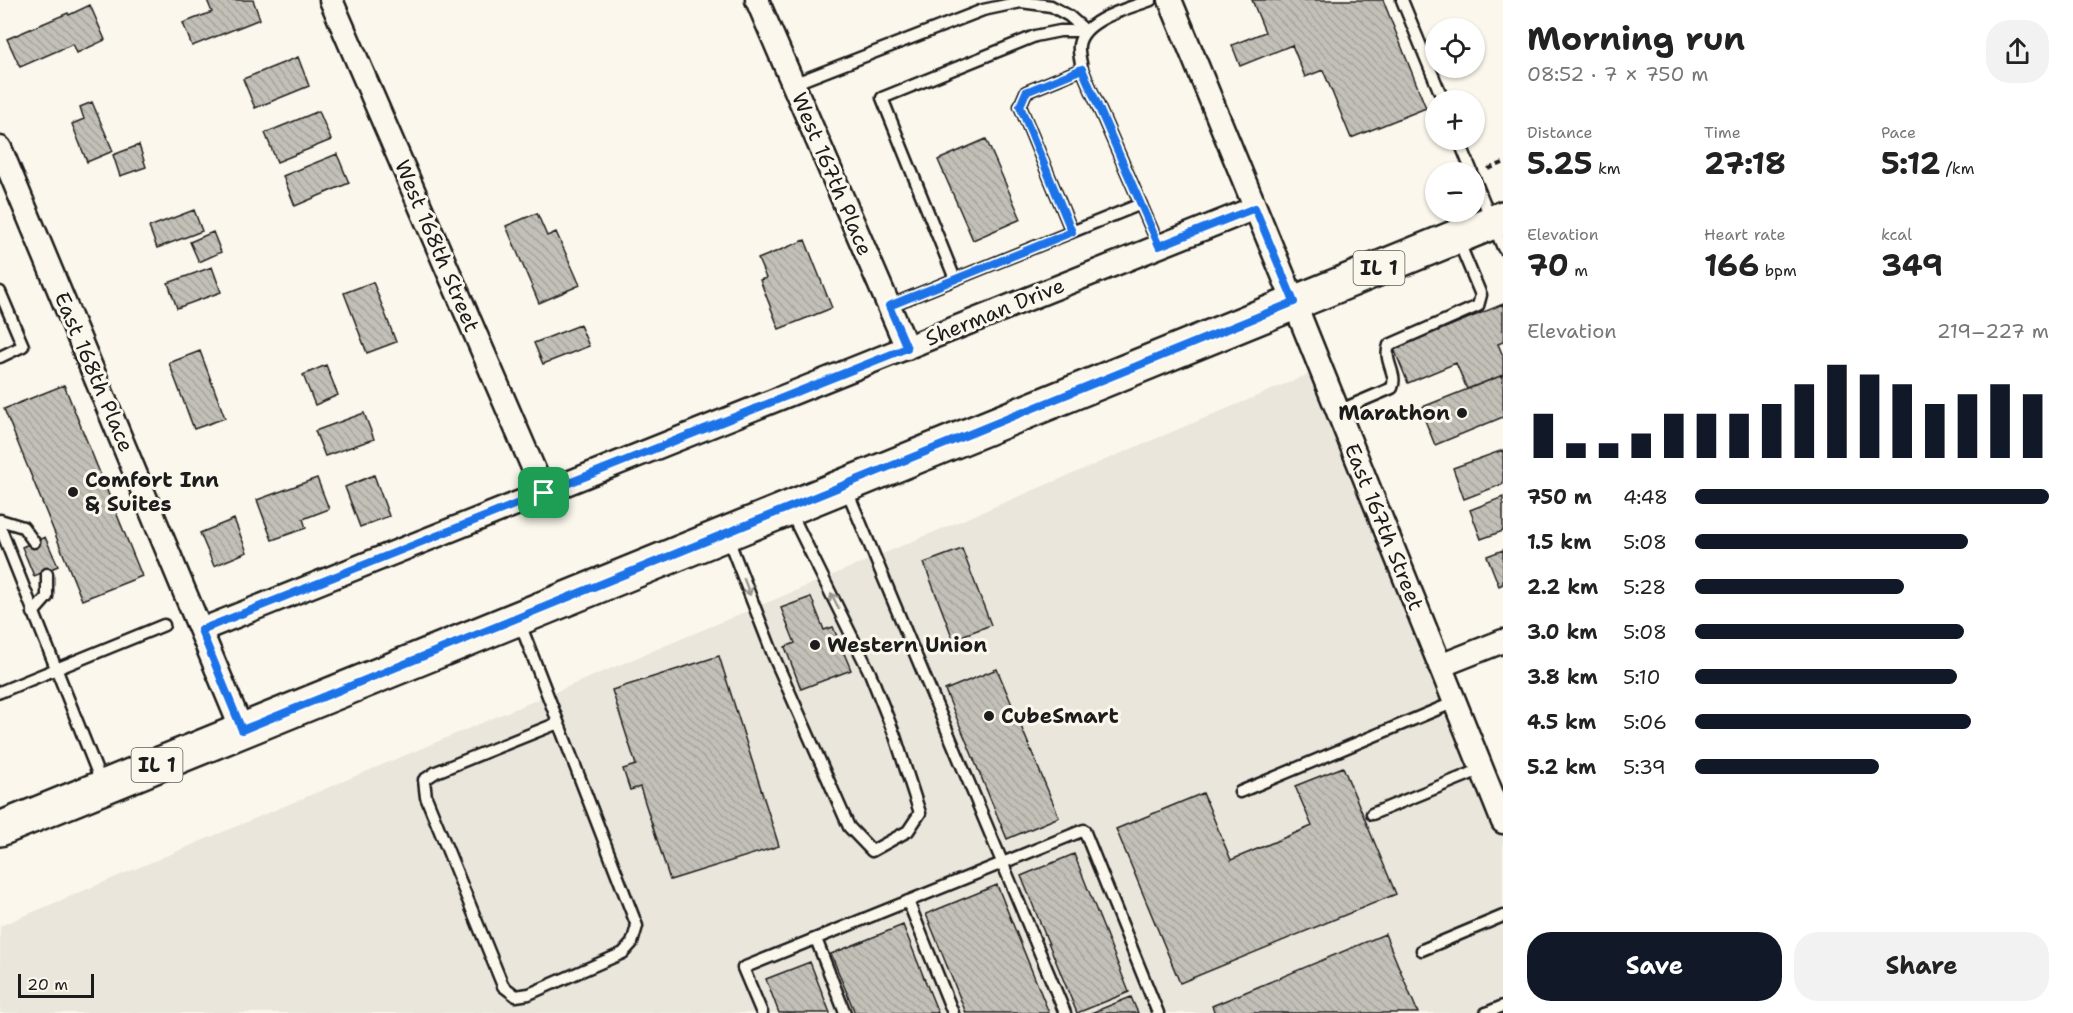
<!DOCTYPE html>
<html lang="en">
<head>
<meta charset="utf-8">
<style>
	body { margin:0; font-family:"Shantell Sans",sans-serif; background:#f2f2f2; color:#222; height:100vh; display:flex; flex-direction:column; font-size:22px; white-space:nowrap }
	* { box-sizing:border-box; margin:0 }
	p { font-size:20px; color:#767676 }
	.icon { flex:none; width:33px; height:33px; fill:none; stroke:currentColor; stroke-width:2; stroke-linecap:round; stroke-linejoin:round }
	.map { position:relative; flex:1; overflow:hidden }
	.drawer { display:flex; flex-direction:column; background:#fff; width:570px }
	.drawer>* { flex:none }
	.fabs { position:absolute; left:1425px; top:18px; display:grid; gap:12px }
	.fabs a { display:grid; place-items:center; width:60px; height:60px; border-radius:50%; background:#fff; box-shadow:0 2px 4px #0004; font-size:30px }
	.scale { position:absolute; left:18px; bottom:15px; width:76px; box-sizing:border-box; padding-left:6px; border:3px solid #1c1c1c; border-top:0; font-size:16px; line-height:21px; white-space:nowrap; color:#1c1c1c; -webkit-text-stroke:4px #fbf7ec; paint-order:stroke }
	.pin { position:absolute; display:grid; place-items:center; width:51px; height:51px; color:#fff; margin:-26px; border-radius:12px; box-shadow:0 3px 9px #0006 }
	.round { display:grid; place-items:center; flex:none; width:63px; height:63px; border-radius:24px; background:#f2f2f2 }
	.headline { display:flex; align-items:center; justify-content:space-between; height:102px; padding:0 24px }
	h1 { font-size:33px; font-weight:700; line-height:45px }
	.metrics { display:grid; grid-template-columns:repeat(3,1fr); gap:9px; height:102px; padding:6px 24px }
	.metrics div { display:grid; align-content:center }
	.metrics b { font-size:30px; font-weight:700 }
	.metrics small { font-size:16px; font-weight:400 }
	.metrics p { font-size:16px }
	.chart { height:168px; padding:12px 24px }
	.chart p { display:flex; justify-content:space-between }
	.chart svg { width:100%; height:108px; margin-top:6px; stroke:#111827; stroke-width:6 }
	.button { display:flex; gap:12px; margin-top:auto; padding:12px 24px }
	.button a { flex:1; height:69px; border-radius:24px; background:#111827; color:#fff; font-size:24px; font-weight:700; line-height:69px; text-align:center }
	.button a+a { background:#f2f2f2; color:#222 }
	ul { padding:0 24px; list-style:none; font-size:20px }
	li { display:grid; grid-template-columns:96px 72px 1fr; align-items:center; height:45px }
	li i { height:15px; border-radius:8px; background:#111827 }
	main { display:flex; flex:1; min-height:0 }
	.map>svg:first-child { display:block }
</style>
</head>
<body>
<main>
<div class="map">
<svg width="1503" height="1013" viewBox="0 0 1503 1013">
	<defs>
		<pattern id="building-back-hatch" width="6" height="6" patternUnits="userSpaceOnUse" patternTransform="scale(1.5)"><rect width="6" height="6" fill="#c3c0b8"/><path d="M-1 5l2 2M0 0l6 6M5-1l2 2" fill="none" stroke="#a7a49e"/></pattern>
	</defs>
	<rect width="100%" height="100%" fill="#fbf7ec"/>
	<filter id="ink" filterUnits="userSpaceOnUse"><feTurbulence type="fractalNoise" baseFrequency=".0167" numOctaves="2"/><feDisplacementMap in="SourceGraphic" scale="12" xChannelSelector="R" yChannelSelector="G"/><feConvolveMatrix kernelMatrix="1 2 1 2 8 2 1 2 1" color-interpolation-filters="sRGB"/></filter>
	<g filter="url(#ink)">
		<path fill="#eae6dc" d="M1321,369l182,452v192h-1503v-87z"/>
		<path fill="url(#building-back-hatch)" stroke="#1c1c1c" stroke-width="1.5" d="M207,0h46l7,19 -68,27 -9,-23 29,-11z
			M1252,0h131l43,108 -75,30 -28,-68 -18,7 -13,-32 -52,21 -8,-21 33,-13z
			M90,5l15,35 -28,13 -4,-9 -53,23 -13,-28 61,-26 1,2z
			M298,57l11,29 -54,22 -12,-29z
			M92,102l21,49 -26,11 -15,-38 12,-5 -4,-12z
			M319,111l12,29 -54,22 -12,-29z
			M986,139l35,80 -48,21 -35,-80z
			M139,145l7,22 -26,9 -7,-21z
			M337,154l12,29 -54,23 -12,-30z
			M194,210l8,21 -45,17 -8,-21z
			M537,213l10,23 9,-4 24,53 -41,18 -33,-77z
			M213,232l8,20 -22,10 -9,-20z
			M805,240l27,68 -53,21 -19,-49 6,-2 -8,-19z
			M212,267l9,25 -44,16 -9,-25z
			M373,282l23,60 -29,11 -23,-60z
			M1503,304v38l-5,2 5,12v19l-36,14 -11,-26 -48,20 -14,-34z
			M580,325l9,21 -46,18 -9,-21z
			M200,351l25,67 -31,11 -25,-66z
			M326,365l12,30 -23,10 -12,-30z
			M1503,375v42l-68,28 -15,-37z
			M64,385l78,191 -60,24 -78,-191z
			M364,413l10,26 -49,17 -10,-25z
			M1503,450v34l-39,15 -11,-31z
			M374,475l15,41 -29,11 -15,-40z
			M317,478l12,31 -26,10 3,9 -34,12 -15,-40z
			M1503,497v34l-22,8 -11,-29z
			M234,519l13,33 -33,14 -14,-33z
			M45,537l13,29 -24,10 -12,-29z
			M962,549l29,76 -38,14 -29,-76z
			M1503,550v34l-4,2 -12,-30z
			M811,597l13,33 9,-3 18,43 -50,19 -16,-42 10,-4 -14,-35z
			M719,656l60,190 -109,34 -30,-93 -10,3 -7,-21 13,-4 -24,-75z
			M997,669l62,148 -52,22 -62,-149z
			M1343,767l53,127 -216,89 -64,-154 87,-36 28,67 81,-34 -17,-40z
			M1074,854l55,138 -52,21 -56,-137z
			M997,885l52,128h-83l-40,-99z
			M903,925l35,88h-83l-24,-59z
			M1385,934l33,79h-203l-3,-7z
			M810,962l20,51h-51l-13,-34z
			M1131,997l7,16h-47z"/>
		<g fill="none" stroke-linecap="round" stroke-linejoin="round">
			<defs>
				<path id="service" d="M1151,0c-21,8 -68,19 -72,45 -1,8 2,16 3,24l77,177
					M1402,0l41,100
					M793,84l190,-74 38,-8 30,4 18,10 17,15
					M1459,140l13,32
					M1474,178l29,70
					M1072,232l-52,-126 6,-14 56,-23
					M955,279l-73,-181 153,-62 25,-5h26
					M0,292l23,54 -23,11
					M889,306l252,-102
					M1338,411l54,-23c6,-15 -9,-26 -3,-43l89,-39 3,-11 -23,-55
					M846,488l219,525
					M0,520l23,7 11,15
					M0,527l102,257
					M727,536l47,121 75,170 23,24 36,-20 12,-18 -25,-77 -25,-63 -80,-162
					M33,613l14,-16v-23
					M519,621l118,305 -5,17 -9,10 -94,41 -13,2 -13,-10 -77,-189 -2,-17 12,-8 122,-49
					M0,692l164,-67
					M1240,792l215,-90
					M1372,814l110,-45
					M908,901l45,112
					M816,939l29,74
					M1422,950l81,-34
					M762,1013l-19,-45 341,-138 74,183
					M1486,1013l17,-7"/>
				<path id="minor" d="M331,0l213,493
					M757,0l150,348
					M1170,0l124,302 209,520
					M0,148l242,582
					M201,630l1054,-422
					M1440,666l63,-25"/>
				<path id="primary" d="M0,829l1503,-611"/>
			</defs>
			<use href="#service" stroke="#1c1c1c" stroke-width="15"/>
			<use href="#minor" stroke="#1c1c1c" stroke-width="27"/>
			<use href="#primary" stroke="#1c1c1c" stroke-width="38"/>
			<path stroke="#1c1c1c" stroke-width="4" stroke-dasharray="6 4.5" stroke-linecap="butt" d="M1488,169l15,-6"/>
			<use href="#service" stroke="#fbf7ec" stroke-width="10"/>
			<use href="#minor" stroke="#fbf7ec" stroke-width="22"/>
			<use href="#primary" stroke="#fbf7ec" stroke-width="33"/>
		</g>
		<defs><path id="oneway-shaft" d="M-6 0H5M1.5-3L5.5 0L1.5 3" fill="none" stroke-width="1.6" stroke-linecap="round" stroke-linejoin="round" transform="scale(1.5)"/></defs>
		<g stroke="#97948e">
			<use href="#oneway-shaft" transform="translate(747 587) rotate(69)"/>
			<use href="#oneway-shaft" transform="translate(835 601) rotate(-116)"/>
		</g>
	</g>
	<g fill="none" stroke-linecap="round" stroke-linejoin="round" filter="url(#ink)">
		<defs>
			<path id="route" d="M1082,69l77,177 96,-38 39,94 -1052,428 -41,-100 706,-282 -18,-42 183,-74 -52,-126 6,-14z"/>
		</defs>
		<use href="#route" stroke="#fff" stroke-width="12"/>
		<use href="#route" stroke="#1a73e8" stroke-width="8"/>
	</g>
	<g fill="#1c1c1c" stroke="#fbf7ec" stroke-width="2">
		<circle cx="1462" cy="413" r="6"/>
		<circle cx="73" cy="492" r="6"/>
		<circle cx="815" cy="645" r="6"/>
		<circle cx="989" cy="716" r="6"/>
	</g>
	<g text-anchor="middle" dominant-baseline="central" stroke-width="6" stroke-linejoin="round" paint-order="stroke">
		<g fill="#fbf7ec" stroke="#5f5e5a" stroke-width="1.5">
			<rect x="1353.5" y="251" width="51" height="34" rx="4.5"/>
			<rect x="131.5" y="748" width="51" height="34" rx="4.5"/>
		</g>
		<g font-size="20" font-weight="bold" fill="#1c1c1c">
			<text x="1379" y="268">IL 1</text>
			<text x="157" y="765">IL 1</text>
		</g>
		<g font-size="21" fill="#1c1c1c" stroke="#fbf7ec">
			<text transform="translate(832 174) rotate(67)">West 167th Place</text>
			<text transform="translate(437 246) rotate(67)">West 168th Street</text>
			<text transform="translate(995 312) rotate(-22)">Sherman Drive</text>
			<text transform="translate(94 372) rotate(67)">East 168th Place</text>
			<text transform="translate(1384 527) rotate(68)">East 167th Street</text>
		</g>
		<g font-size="21" font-weight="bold" fill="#1c1c1c" stroke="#fbf7ec" text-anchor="start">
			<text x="1450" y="413" text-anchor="end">Marathon</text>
			<text x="85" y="480">Comfort Inn<tspan x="85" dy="24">&amp; Suites</tspan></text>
			<text x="827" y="645">Western Union</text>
			<text x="1001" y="716">CubeSmart</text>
		</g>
	</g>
</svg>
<div class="fabs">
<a><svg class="icon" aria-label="locate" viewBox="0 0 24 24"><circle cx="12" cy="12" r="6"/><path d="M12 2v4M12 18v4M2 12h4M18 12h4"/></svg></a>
<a>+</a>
<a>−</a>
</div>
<div class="scale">20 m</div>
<div class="pin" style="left:544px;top:493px;background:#1e9e55"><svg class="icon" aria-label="arrive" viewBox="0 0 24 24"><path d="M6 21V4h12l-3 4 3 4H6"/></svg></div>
</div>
<section class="drawer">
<div class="headline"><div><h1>Morning run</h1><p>08:52 · 7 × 750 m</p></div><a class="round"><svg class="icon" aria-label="share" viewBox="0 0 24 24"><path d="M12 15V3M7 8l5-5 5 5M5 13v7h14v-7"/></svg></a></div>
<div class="metrics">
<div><p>Distance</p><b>5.25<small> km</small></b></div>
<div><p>Time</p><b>27:18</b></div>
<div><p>Pace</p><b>5:12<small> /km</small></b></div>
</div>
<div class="metrics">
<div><p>Elevation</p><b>70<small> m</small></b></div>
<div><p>Heart rate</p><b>166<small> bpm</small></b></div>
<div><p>kcal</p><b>349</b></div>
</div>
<div class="chart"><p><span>Elevation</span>219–227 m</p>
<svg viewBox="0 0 160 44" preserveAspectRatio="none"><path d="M5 44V26M15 44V38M25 44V38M35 44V34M45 44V26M55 44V26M65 44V26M75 44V22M85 44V14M95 44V6M105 44V10M115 44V14M125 44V22M135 44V18M145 44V14M155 44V18"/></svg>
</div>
<ul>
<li><b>750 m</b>4:48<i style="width:100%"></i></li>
<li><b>1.5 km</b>5:08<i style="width:77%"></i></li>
<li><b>2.2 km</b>5:28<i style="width:59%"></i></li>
<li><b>3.0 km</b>5:08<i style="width:76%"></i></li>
<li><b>3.8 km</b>5:10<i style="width:74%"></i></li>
<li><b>4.5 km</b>5:06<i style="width:78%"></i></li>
<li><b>5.2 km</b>5:39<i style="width:52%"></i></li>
</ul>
<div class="button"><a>Save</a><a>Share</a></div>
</section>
</main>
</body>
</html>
